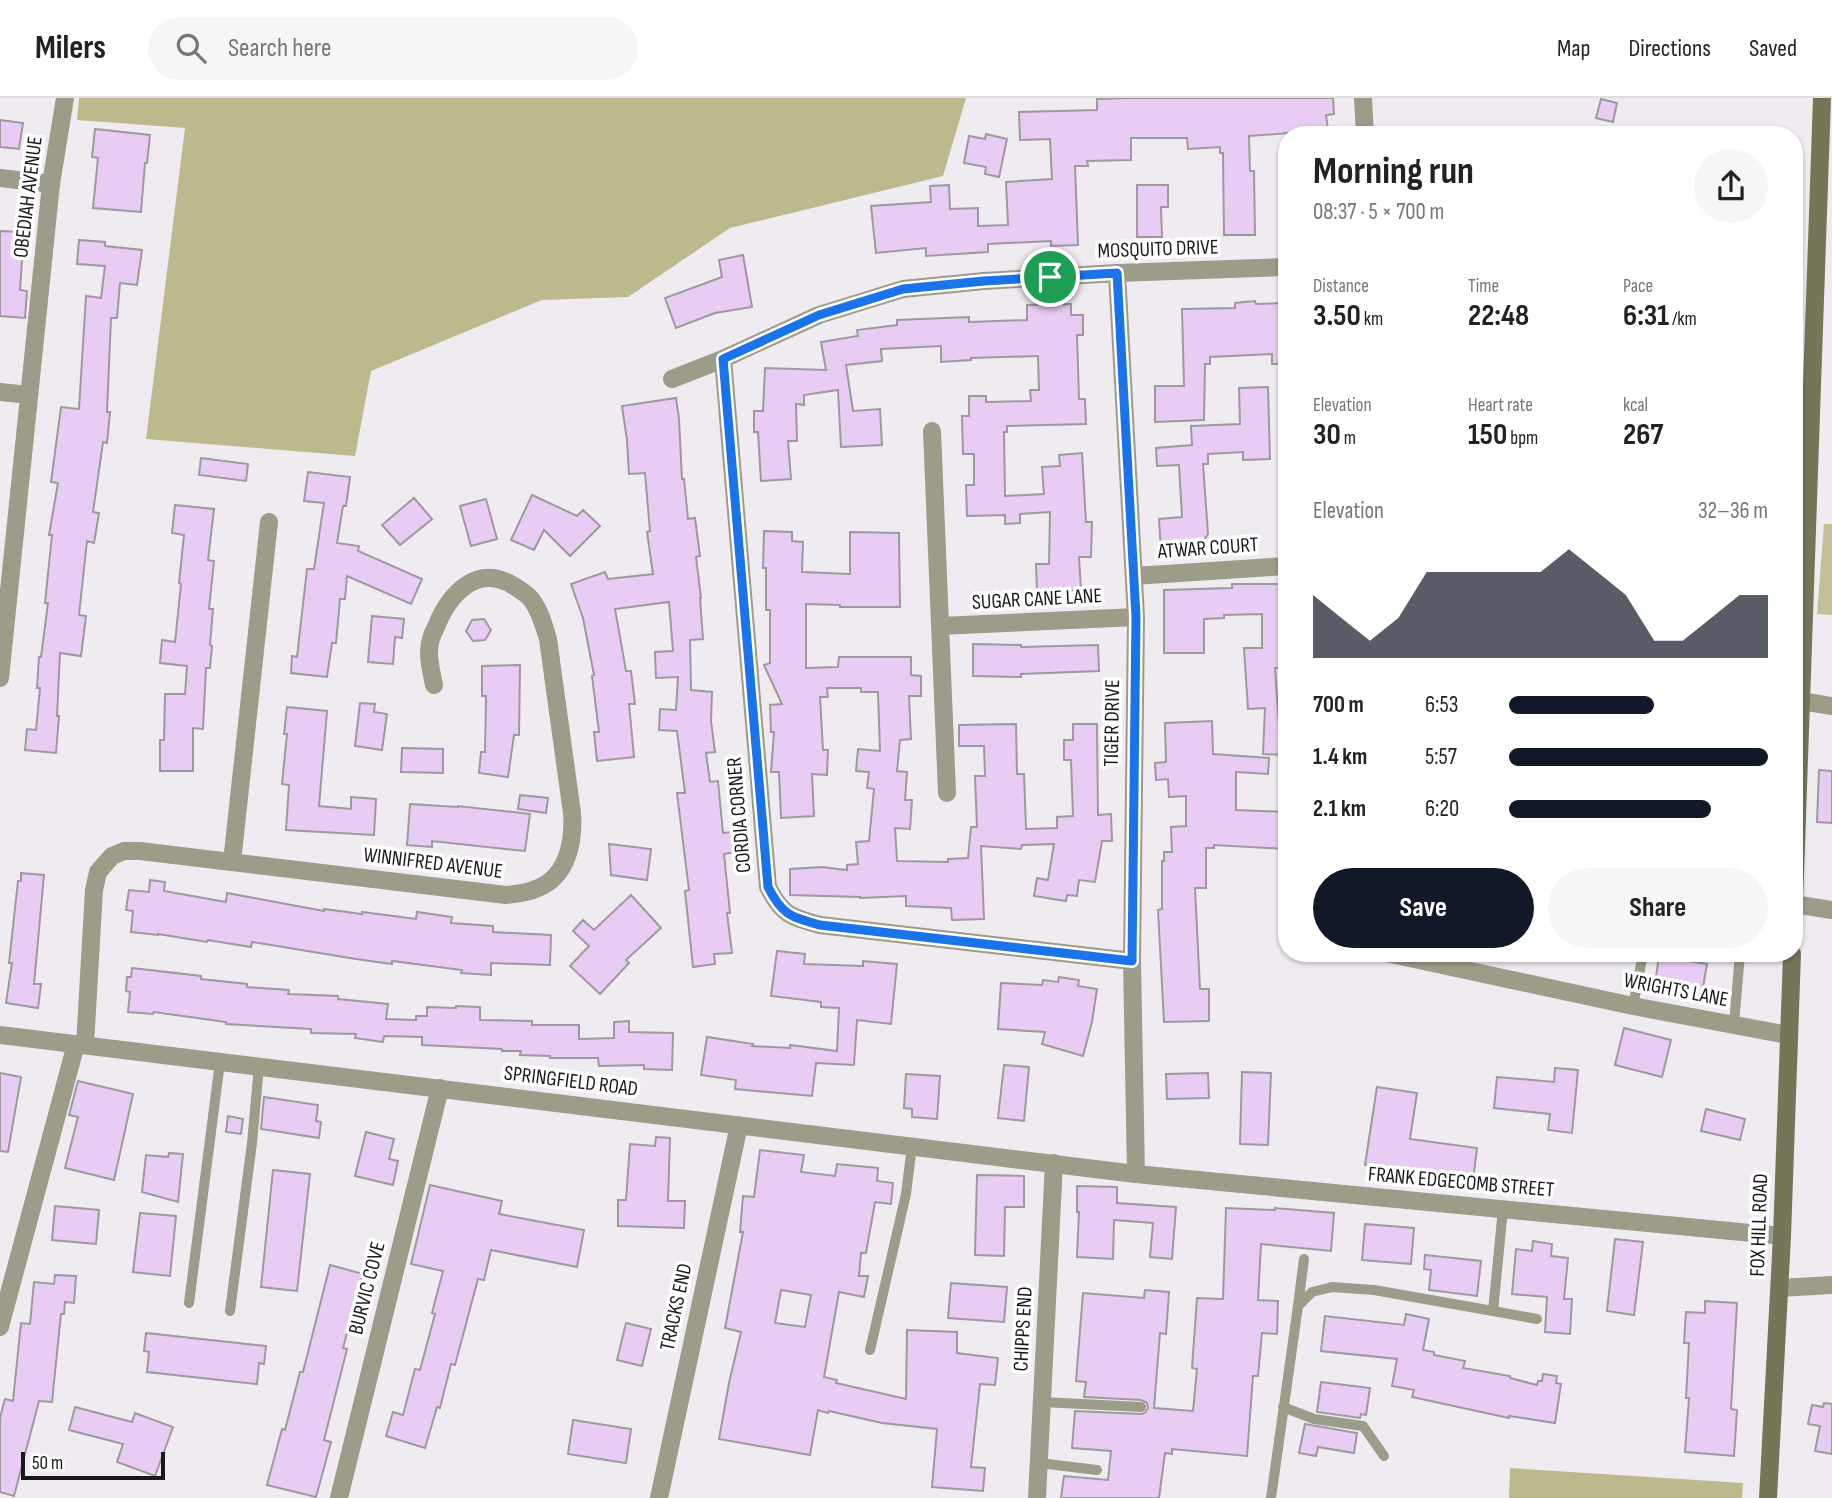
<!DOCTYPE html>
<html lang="en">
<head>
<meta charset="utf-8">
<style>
	body { margin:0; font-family:"Sofia Sans Condensed",sans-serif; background:#f6f6f6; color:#222; height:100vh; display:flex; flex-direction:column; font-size:26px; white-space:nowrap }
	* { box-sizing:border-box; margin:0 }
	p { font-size:23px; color:#767676 }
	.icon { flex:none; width:38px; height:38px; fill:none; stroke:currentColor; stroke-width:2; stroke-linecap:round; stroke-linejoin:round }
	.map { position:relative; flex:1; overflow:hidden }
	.drawer { position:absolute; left:1278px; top:28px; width:525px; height:836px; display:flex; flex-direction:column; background:#fff; border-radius:28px; box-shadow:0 2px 5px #0004 }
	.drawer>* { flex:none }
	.scale { position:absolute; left:21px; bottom:18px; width:144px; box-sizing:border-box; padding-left:7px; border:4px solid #19181a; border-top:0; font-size:19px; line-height:24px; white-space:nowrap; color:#19181a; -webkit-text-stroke:5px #fff; paint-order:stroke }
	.pin { position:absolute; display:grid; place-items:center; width:60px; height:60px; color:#fff; margin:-30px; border:4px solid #fff; border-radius:50%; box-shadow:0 2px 7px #0007 }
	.round { display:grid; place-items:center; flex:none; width:74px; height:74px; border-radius:37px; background:#f6f6f6 }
	.headline { display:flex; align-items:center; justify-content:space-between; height:119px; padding:0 35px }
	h1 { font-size:38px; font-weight:700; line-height:52px }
	.metrics { display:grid; grid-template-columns:repeat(3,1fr); gap:10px; height:119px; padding:7px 35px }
	.metrics div { display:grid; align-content:center }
	.metrics b { font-size:30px; font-weight:700 }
	.metrics small { font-size:19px; font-weight:400 }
	.metrics p { font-size:19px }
	.chart { height:196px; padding:14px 35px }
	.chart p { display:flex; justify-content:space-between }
	.chart svg { width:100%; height:126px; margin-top:7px; fill:#111827; opacity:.7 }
	.button { display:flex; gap:14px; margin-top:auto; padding:14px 35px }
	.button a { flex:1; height:80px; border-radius:42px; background:#111827; color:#fff; font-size:28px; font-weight:700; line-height:80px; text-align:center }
	.button a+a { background:#f6f6f6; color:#222 }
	ul { padding:0 35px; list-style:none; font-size:23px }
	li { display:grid; grid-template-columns:112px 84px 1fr; align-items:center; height:52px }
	li i { height:18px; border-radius:9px; background:#111827 }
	header { display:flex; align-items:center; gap:42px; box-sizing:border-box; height:98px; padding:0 35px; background:#fff; border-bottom:2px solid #e0e0e0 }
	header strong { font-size:33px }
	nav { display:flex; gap:38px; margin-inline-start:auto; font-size:24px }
	.search { width:490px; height:63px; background:#f6f6f6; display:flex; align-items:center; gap:18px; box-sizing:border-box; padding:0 24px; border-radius:38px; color:#767676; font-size:26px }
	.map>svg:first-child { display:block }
</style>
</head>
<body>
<header>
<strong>Milers</strong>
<div class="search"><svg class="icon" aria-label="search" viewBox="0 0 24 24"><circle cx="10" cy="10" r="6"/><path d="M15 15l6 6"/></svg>Search here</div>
<nav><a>Map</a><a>Directions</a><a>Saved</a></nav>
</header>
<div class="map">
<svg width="1832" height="1400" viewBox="0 0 1832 1400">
	<rect width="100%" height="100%" fill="#efebf1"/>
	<path fill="#c2c098" d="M1824,426h8v91l-15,-1z"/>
	<path fill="#bcba8d" d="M79,0h887l-23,78 -213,52 -102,69 -86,3 -171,71 -16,85 -209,-17 39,-311 -108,-8z
		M1510,1370l233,15 -1,15h-233z"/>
	<path fill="#e9ccf3" stroke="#9d999e" stroke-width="2" fill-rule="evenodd" d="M1127,0h206l1,16 -8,1 2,15 -79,6 1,35h4l1,64h-31l-1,-82h-3v-6l-32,2 -1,-11h-56v22l-44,1 1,5h-13l3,79 -27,1v-5l-63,3v8l-62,4v-8l-50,5 -5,-47 60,-4 -1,-16 19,-1 1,24 28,-1v18l30,-1 -2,-43 46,-3 -2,-40 -30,1 -1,-28 78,-2v-11z
		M1601,1l16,4 -4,19 -17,-4z
		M0,22l23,3 -4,26 -19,-2z
		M95,31l55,6 -3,28h-2l-4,49 -48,-4 5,-50 -6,-1z
		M986,36l21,5 -8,38 -14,-3 1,-7 -22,-4 5,-27 16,3z
		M1137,87h31v22h-7l1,30h-25z
		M0,133l18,1 -1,12 6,1 -3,45 7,1 -2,27 -25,-2z
		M79,142l26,2v4l37,4 -5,35 -17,-2 -3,35h-6l-4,94h3l-3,31 -4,-1 -10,70 6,1 -5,30 -7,-2 -8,74 7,1 -5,40 -21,-3 -3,63h2l-3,37 -31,-3 2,-21 9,1 4,-42h-3l2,-31h2l7,-54h-3l7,-68h-3l9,-52 -7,-1 10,-75 18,2 7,-113 15,2 4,-32 -28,-2z
		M743,157l9,52 -37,6 -39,15 -11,-30 57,-21 -3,-17z
		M1255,203l1,3 30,-1v61h-14v-10l-62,3v7h-5l-1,56 -49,2v-36h29l-2,-77 53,-1v-5z
		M1071,206v11h12v20h-6l2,64h6l1,25 -79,2v6h-3l1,64 39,-2 -2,-27 18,-1 -1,-11 23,-2 4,69h6l-1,35h-12l2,33 -44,2 -1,-28h13l1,-52 -30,2v9l-15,1v-9l-38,1 -1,-31h8v-31h-11l-1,-38h7v-20h17v6l45,-1 -1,-11h9l-1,-34 -67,2v2l-30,2v-16l-60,3 1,12 -36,4 7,46 27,-2 2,36 -41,2 -3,-57 -34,5v10l-8,-1 1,37h-9l3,38 -30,2 -3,-49h-4v-21h9l2,-43 61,2 -5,-28 37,-6 -1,-6 40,-5v-5l72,-3v5l58,-2v-15z
		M1268,289l2,72 -27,1v-8l-35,2v10h-5l5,70 -9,14 -38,3 -2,-32 23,-2 -3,-52 -22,1 -1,-18 36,-3 -1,-19 49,-2 -1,-36z
		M676,300l3,21 3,60h2l4,40 7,-1 5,38 -4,1 5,41h-1l3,41 -13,1 1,50 21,2 -1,29 4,31 -9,1 4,29 8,-1 5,52 9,-1 3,20 -11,2 6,59h-3l5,40 -18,1 1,10 -22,3 -8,-76 4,-1 -12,-97h8l-8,-62 -18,-1 1,-21 16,1 2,-33 -22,1 -1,-26 18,-1 -4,-49 -54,7 11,62h5l4,33h-6l5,53 -37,4 -3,-29h5l-7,-56 2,-1 -11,-57 -12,-34 34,-12 3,7 45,-5 -6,-42 3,-1 -5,-58 -16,1 -2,-34 -5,-34z
		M201,360l47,6 -2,17 -47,-6z
		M308,374l42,5 -4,29h-3l-6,37 22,3 -1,5 64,28 -11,25 -64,-28 -2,23h-5l-4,44h-4l-5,34 -36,-4 1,-17 5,1 10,-88h7l10,-66 -20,-2z
		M532,397l45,21 6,-6 17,16 -30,30 -26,-26 -10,20 -23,-10z
		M414,400l18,21 -32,26 -18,-20z
		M486,401l11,40 -26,7 -11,-40z
		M175,407l39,4 -6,51 6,1 -5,48h4l-3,36 2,1 -2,22h-4l-3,61 -10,-1v43h-33v-31h4l1,-46h20l2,-28 -27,-3 2,-23 13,2 6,-58 -2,-1 5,-48 -12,-2z
		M764,433l28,1v9l11,1 -1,30 48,2v-42l49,1 1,74h-60v-2l-34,-1v64l32,-1 1,-10h72v18l10,1v20h-12l2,43 -11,1 -3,31 10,1 -2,28h7l-2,29 -15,-1 2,33 51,1v-3l20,-1 3,-31h6l-2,-51h10l-1,-30h-25v-21l57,-1 1,50h7l2,55 31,-1v-11l16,-1 -2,-56h-7v-20h9v-16h24l1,91 13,-1 1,27h-10l-7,41 -16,-2 -2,16 -10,-1 -1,6 -32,-5 3,-18 11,2 6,-36 -32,1 -1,4 -40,-3 3,73 -32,1 -1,-12 -45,-2v-10l-46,2v-1l-70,-2v-26l32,-2 25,3v-5l11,-1 -2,-22 13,-1 5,-52 -7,-1 2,-16 -13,-1 2,-22 22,2 -2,-59h-17v-4h-34l1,9h-8l3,53h5l-1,25 -15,-1 2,42 -33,2 -2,-46h-8l3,-40h-3l-1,-27 12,-1 -18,-39 6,-2v-53h-4v-42h-3z
		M1232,486h54l-1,84h-10l4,57 7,1v29l-23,-1 2,-46 -17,1 -4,-61h18v-34l-38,1v3l-20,1v34h-40v-63l68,-2z
		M372,518l32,3 -2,19 -7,-1 -2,27 -25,-2z
		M484,521l7,11 -6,10 -12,1 -7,-10 6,-11z
		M973,546l48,1v2l77,-2 1,26 -78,3v3l-48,-1z
		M520,567l-1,70h-5l-6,42 -29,-4 2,-21h4l1,-56h-4v-30z
		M360,605l15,1 -1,8 13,2 -5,36 -27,-4z
		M287,609l40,4 -8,95 32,3v-12l25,2 -2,36 -88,-5 3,-45 -7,-1 5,-50h-3z
		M1212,623l1,33 56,4 -1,16 -32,-2v38l50,2v37l-72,-4v3h-8v40h-11l5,101h9v32l-45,1 -6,-112 4,-1v-48h2v-9h8l-1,-25 15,-1v-30l-17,1 -1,-18 -12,1 -1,-17 11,-1 -1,-39z
		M402,650l41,1v24l-42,-1z
		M1819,672l13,1v52l-15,-1z
		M520,697l28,3 -2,15 -28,-4z
		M410,706l48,3v-1l72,8 -5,37 -93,-10v6l-25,-2z
		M609,746l42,5 -4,31 -36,-5z
		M21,775l23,2 -10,109h7l-3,24 -32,-5 6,-40h-3l9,-82h3z
		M150,782l15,2 -1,9 62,11 1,-9 97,18v-2l38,5v-2l54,7 1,-7 35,5 -1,6 42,3v6l58,3 -1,30 -59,-2v12l-30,-2 1,-3 -70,-9v3l-36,-5 -104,-17 -1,5 -43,-7 -1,2 -49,-8v1l-27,-3 2,-21 -7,-1 3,-20 20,2z
		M631,797l30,33 -35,32 3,3 -29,31 -30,-28 19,-20 -16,-15 10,-11 11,10z
		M777,853l28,3 -1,10 59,2v-5l34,3 -6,60 -34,-4 -3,45 -38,-2 -4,33 -77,-7 1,-9 -35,-5 6,-38 46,7 -1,2 38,2v-3l47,6 2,-43 -18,-1v-5l-50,-6z
		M1659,858l48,8 -6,35 -47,-8z
		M132,870l69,8v3l46,5v3l42,3 -1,4 50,2v3l50,5 -2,15 30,1v-4h11v-9l29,1v-2l24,1v13l52,1v4h47v14l35,-1v-16l15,-1v11l44,1 -1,37 -28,-1v-4l-45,1 -1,-8h-48v-2l-30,-1 1,-4h-19v-2l-80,-4v-8l-38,-1 -1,6 -28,-4 1,-4 -45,-1v-4l-85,-5v-2l-72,-10 -1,2 -25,-2 2,-20 -4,-1 1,-14h4z
		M1059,879l20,3 -1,6 19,3 -5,33 -9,34 -41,-12 3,-12 -47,-3 3,-46 41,2 1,-5 15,2z
		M1624,930l47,12 -9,37 -47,-12z
		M1004,967l25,2 -5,54 -26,-3z
		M1555,970l23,2 -6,63 -24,-3 2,-16 -56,-6 3,-31 57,5z
		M1242,974l29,1 -3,72 -28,-1z
		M0,975l21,4 -13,75 -8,-1z
		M1208,975l1,25 -42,1 -1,-25z
		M906,976l34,2 -3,43 -25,-2v-8l-8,-1z
		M78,983l55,13 -19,86 -49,-12 13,-51 -9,-2z
		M1377,989l40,6 -7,46 67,9 -4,33 -108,-16z
		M264,999l54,8 -2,16 5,1 -2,16 -58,-9z
		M1706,1011l39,10 -5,21 -39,-9z
		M228,1018l15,3 -2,15 -15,-2z
		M366,1034l28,7 -5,20 9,2 -5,24 -38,-9z
		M656,1039l14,1 -2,63h17l-1,27 -66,-2v-26h8l4,-56 25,2z
		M760,1052l44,5 -3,17 34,4 2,-12 41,4 -1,13 16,2 -2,21 -16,-2 -9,51h-5l-2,23h9l-4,21 -25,-5 -15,85 13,3 -1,3 70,16 1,-69 50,2v21l41,5 -3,27 -15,-1 -9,83 14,1 -2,23 -51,-4 5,-58 -55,-6 -53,-12 -1,2 -10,-3 -8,45 -91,-16 10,-56 12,-51 -16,-4 18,-96h-3l3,-36 11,1zM781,1192l30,5 -6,32 -30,-4z
		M169,1055l14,1 -5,48 -36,-10 4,-37 22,2z
		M273,1072l37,4 -13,117 -36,-4z
		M977,1077l47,1v31h-19l-1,49 -29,-1z
		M430,1087l72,16 -3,13 85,16 -7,37 -86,-17 -7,30 -6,-1 -23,86 -4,-1 -11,44 -3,-1 -12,41 -39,-12 7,-24 10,3 12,-46 5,1 15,-56 -3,-1 11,-42 -32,-7z
		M1077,1088l40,1v16l59,4 -4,52 -22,-2 3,-34 -39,-3 -1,39 -36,-2 2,-45h-2z
		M55,1108l44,4 -3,34 -44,-4z
		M1226,1110l49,2v-2l59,5 -3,38 -70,-7 -3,56 20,1 -1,33 -15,-1 -4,43h-5l-6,80 -75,-7v5l-7,-1 -6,45h-98l3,-22 44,4 3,-29 -39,-3 3,-37 66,3 4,-1 3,-5 -1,-5 -6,-3 -57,-3 2,-15 -10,-1 7,-88 61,5 1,-8 24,2 -3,42 -6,-1 -6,75 39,3 4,-42 -5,-1 5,-70 26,1z
		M140,1115l36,3 -6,60 -37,-4z
		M1365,1126l49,4 -3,36 -49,-4z
		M1615,1141l28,3 -9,73 -27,-4z
		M1533,1143l19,3 -1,12 17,2 -4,41h8l-2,35 -25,-2 2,-35 -35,-3 4,-45 16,2z
		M1425,1157l56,6 -4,35 -48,-6 2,-20 -7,-1z
		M330,1167l33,9 -20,74 4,1 -23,91 7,2 -15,55 -49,-12 15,-56 3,1 15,-58h3z
		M55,1177l21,1 -2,27 -9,-1 -1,12h-3l-9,88 -13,-1 -25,95 -14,-4v-74l5,-19 8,2 8,-78 9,1 4,-42 20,2z
		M951,1185l56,4 -3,35 -56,-4z
		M1705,1203l32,2 -6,106 6,1 -3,46 -49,-4 4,-54h-3l3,-55h-5l2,-31 19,1z
		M1406,1216l23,5 -6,31 11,2v3l31,6 -2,7 47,8v2l27,7 1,-4h4l1,-7 14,2 -1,7 5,1 -6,39 -46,-7v2l-97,-21 2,-7 -22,-4 5,-27 -76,-8 4,-35 79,9z
		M626,1225l25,6 -9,37 -25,-6z
		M146,1235l120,13 -2,18 -5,-1 -2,21 -110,-12 2,-20 -5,-1z
		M1321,1284l49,6 -4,27 -5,-1 -1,4 -43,-6z
		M1824,1305l8,1v50l-17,-3 5,-25 -12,-2 4,-19 11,2z
		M75,1309l57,15 3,-9 38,14 -18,49 -38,-14 6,-18 -54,-14z
		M573,1322l58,9 -5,34 -58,-9z
		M1305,1326l52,9 -3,20 -36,-6 -2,9 -17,-3z"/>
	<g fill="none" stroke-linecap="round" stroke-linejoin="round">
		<path stroke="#9c9c88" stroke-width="10" d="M1633,908l10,-52
			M1734,926l6,-70
			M189,1205l31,-241
			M1298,1208l6,-47
			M230,1213l22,-168 7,-77
			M1493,1213l44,8
			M870,1252l36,-156 6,-48
			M1042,1304l99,5
			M1283,1309l31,12 49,7 21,30
			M1039,1365l58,7
			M1271,1400l27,-192 14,-14 20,-5 42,3 119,21 10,-102"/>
		<path stroke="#9c9c88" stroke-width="18" d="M1363,0l2,37
			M0,80l51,6
			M1117,175l19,344 -4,344 4,213
			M723,261l45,528c14,28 23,30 52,38l312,36
			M672,281l51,-20 96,-44 84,-26 81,-8 133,-8 169,-6
			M0,294l29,3
			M932,333l15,362
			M1134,478l152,-10
			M940,528l196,-9
			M0,580l51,-494 14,-86
			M1801,603l31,5
			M232,764l37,-340
			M1794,806l38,6
			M1391,856l242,52 155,29
			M0,937l1136,139 646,62
			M85,947l9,-155 4,-18 14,-16 12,-5h16l366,44c10,-1 22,-2 32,-7 30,-12 36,-47 34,-75l-24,-174c-4,-13 -8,-29 -17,-40 -4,-5 -11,-9 -17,-13 -37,-23 -65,8 -78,41 -4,7 -7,17 -7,26 0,10 3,22 5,32
			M1780,1190l52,-3
			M0,1229l76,-283
			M339,1400l101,-410
			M659,1400l80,-373
			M1037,1400l17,-335"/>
		<path stroke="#767558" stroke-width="18" d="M1794,805l28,-805
			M1768,1400l14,-262 10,-282"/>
	</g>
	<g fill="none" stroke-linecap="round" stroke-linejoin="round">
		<defs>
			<path id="route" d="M1117,175l19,344 -4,344 -312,-36c-29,-8 -38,-10 -52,-38l-45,-528 96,-44 84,-26 81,-8z"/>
		</defs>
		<use href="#route" stroke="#fff" stroke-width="14"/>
		<use href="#route" stroke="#1a73e8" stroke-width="9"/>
	</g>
	<g text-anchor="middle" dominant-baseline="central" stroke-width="7" stroke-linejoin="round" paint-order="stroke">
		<g font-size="21" fill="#19181a" stroke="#fff">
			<text transform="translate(28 99) rotate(-83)">OBEDIAH AVENUE</text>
			<text transform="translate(1158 151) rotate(-2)">MOSQUITO DRIVE</text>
			<text transform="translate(1208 450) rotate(-4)">ATWAR COURT</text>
			<text transform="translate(1037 501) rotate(-3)">SUGAR CANE LANE</text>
			<text transform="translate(1112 625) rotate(-89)">TIGER DRIVE</text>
			<text transform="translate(739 717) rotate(-95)">CORDIA CORNER</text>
			<text transform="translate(433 765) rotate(7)">WINNIFRED AVENUE</text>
			<text transform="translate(1676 892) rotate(11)">WRIGHTS LANE</text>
			<text transform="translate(571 983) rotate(7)">SPRINGFIELD ROAD</text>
			<text transform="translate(1461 1084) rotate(5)">FRANK EDGECOMB STREET</text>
			<text transform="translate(1759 1127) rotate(-88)">FOX HILL ROAD</text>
			<text transform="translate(367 1190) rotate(-76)">BURVIC COVE</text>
			<text transform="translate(676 1209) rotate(-78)">TRACKS END</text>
			<text transform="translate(1023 1231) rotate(-87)">CHIPPS END</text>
		</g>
	</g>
</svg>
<div class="scale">50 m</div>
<div class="pin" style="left:1050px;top:179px;background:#1e9e55"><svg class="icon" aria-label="arrive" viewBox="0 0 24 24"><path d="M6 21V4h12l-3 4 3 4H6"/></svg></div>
<section class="drawer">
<div class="headline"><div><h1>Morning run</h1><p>08:37 · 5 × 700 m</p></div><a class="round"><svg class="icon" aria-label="share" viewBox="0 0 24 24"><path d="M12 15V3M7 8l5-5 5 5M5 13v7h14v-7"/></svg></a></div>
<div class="metrics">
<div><p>Distance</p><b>3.50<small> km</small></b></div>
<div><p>Time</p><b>22:48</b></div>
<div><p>Pace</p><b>6:31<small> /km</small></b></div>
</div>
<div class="metrics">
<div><p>Elevation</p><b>30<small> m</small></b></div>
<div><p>Heart rate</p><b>150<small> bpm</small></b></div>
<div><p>kcal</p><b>267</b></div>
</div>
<div class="chart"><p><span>Elevation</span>32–36 m</p>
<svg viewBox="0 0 160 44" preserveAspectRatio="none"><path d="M0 44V22L10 30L20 38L30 30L40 14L50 14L60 14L70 14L80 14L90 6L100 14L110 22L120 38L130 38L140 30L150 22L160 22V44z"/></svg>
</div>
<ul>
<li><b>700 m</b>6:53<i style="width:56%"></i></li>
<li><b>1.4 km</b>5:57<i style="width:100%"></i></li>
<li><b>2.1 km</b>6:20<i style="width:78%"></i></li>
</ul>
<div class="button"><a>Save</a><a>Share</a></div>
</section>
</div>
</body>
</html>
